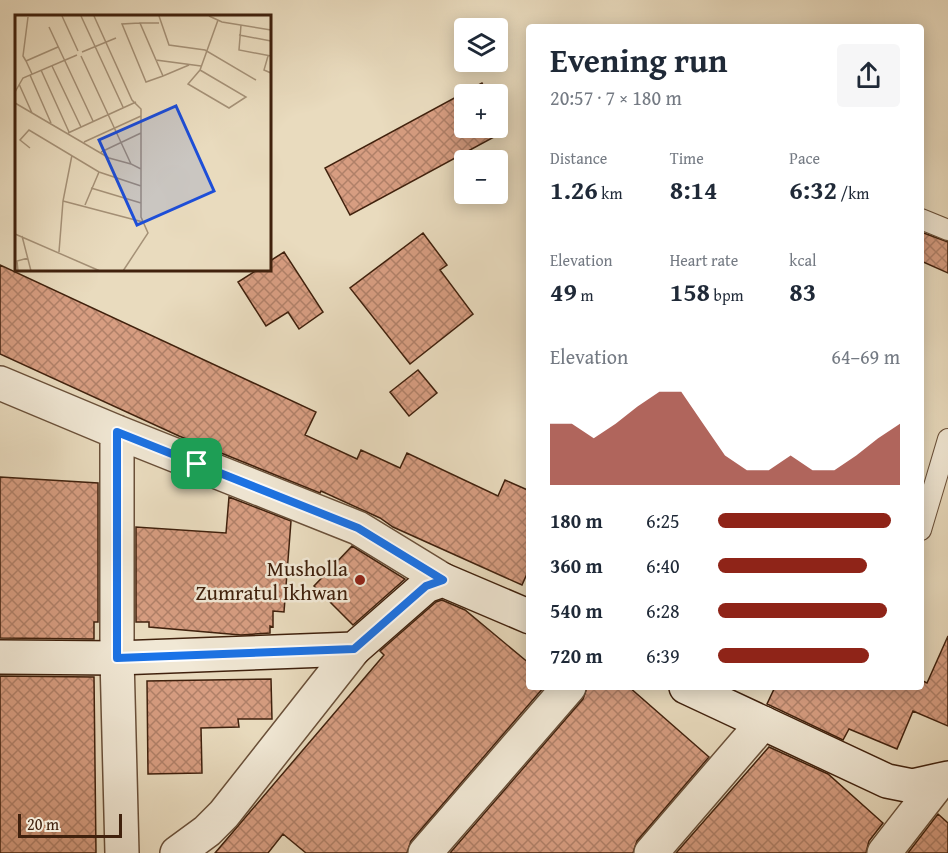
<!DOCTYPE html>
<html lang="en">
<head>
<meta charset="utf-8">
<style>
	body { margin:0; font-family:"Gentium Book Plus",serif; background:#f6f6f7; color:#1f2937; height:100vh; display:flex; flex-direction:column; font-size:22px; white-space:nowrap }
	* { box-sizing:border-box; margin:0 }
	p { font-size:20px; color:#747a83 }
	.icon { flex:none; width:33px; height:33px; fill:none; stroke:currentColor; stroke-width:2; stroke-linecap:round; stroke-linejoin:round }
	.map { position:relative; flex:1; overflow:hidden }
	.details { position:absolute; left:526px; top:24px; width:398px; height:666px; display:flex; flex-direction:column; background:#fff; border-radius:6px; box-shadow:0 3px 15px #0003 }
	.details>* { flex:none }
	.controls { position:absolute; left:454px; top:18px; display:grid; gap:12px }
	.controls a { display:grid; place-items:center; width:54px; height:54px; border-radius:6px; background:#fff; box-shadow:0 3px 15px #0003; font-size:30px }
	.scale { position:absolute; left:18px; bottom:15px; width:104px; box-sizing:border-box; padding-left:6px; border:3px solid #40210d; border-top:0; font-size:16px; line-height:21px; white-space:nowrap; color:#40210d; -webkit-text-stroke:4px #f1e8d5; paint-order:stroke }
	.pin { position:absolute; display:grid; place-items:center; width:51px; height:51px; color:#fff; margin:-26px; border-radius:12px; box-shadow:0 3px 9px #0006 }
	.round { display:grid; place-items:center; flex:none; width:63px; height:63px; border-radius:6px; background:#f6f6f7 }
	.head { display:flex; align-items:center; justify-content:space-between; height:102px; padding:0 24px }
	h1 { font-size:33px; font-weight:700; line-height:45px }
	.figures { display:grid; grid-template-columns:repeat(3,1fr); gap:9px; height:102px; padding:6px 24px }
	.figures div { display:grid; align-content:center }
	.figures b { font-size:26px; font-weight:700 }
	.figures small { font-size:16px; font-weight:400 }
	.figures p { font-size:16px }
	.chart { height:168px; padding:12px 24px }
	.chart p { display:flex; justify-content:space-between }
	.chart svg { width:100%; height:108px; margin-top:6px; fill:#8f2418; opacity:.7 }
	ul { padding:0 24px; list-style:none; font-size:20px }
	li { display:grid; grid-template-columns:96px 72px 1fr; align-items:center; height:45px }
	li i { height:15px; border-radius:8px; background:#8f2418 }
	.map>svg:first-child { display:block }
</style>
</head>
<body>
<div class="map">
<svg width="948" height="853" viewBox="0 0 948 853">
	<defs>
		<pattern id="building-cross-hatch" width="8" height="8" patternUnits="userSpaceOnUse" patternTransform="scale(1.5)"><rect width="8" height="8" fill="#d79d81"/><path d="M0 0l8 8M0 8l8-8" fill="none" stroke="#b08068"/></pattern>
	</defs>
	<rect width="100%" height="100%" fill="#e9dbbe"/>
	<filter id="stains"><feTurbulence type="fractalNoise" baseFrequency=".00333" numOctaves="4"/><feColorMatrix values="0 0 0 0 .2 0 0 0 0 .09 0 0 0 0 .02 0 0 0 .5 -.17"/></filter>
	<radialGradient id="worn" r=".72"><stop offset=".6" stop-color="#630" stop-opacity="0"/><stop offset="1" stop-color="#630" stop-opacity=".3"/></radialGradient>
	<path fill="url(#building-cross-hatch)" stroke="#40210d" stroke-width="1.5" d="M482,83l6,11h-23v34h33v-15l9,17 -157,85 -25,-47z
		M921,232l27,10v31l-27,-12z
		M423,233l24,32 -7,5 33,44 -63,50 -60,-76z
		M284,252l39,60 -24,17 -11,-17 -22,14 -28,-44 19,-12h13v-9z
		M0,265l316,147 -11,23 52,24 4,-9 39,18 7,-15 91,43 7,-16 25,11v76l-8,18 -129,-58 -13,-9 -59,-27 -1,2 -141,-57 -179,-82z
		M418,370l19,23 -28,23 -19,-24z
		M0,477l98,6v139h-4v17l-94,-1z
		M229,497l62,24 -7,91 -11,-1v16l-3,-1v7l-29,2 -92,-8v-5h-13v-95l90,6z
		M352,546l53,33 -52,46 -39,-39z
		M442,600l23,10 65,54v23h14l-133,154 -4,12h-101l-23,-19 -15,19h-53l169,-198 -4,-4 56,-49z
		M948,636v90l-35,-15 -16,38 -48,-20 -6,11 -76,-36 8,-17h146v-7l6,3z
		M0,676l94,1 2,176h-96z
		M271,679l1,40h-34l1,8 -38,1 1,45 -54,1 -1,-93z
		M587,687h42l80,70 -72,84 -4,12h-183l133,-154z
		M769,747l59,27 55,49 -14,18 -3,12h-190z
		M938,814l10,9v30h-40z"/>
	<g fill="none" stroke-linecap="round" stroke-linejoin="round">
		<defs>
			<path id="lane" d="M921,219l27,11
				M921,530l27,-91"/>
			<path id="street" d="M0,383l117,49 241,96 85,52
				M117,432v226l5,195
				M177,853l30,-22 17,-17 130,-165
				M425,853l144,-166
				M651,853l112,-130
				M884,853l56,-72"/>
			<path id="secondary" d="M0,657l117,1 237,-9 72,-63 17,-6 87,37
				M686,687l201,94 25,5 36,-8"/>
		</defs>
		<use href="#lane" stroke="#6a5039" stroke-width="22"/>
		<use href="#street" stroke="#6a5039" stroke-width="36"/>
		<use href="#secondary" stroke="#40210d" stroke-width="36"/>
		<use href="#lane" stroke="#f1e8d5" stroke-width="20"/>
		<use href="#street" stroke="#f1e8d5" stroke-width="33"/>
		<use href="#secondary" stroke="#f1e8d5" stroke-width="33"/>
	</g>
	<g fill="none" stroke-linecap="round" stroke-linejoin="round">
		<defs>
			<path id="route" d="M117,432l241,96 85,52 -17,6 -72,63 -237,9z"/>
		</defs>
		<use href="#route" stroke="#fff" stroke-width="12"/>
		<use href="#route" stroke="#1a73e8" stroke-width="8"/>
	</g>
	<circle fill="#8f2418" stroke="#f1e8d5" stroke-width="2" cx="360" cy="580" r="6"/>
	<g text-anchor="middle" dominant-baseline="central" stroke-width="5" stroke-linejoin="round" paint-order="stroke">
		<g font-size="21" fill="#40210d" stroke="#f1e8d5" text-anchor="end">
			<text x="348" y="568">Musholla<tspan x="348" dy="24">Zumratul Ikhwan</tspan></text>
		</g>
	</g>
	<g transform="translate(15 15)">
		<rect width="256" height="256" fill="#e9dbbe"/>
		<path fill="none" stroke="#a59177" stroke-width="1.5" d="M47,1l16,35M66,1l42,91M79,1l38,84 9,9v60M144,1l10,29 36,5 51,30M194,1l13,6 49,8M125,8l-18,1 24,58 17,-6M144,8h-19l16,37 45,6M226,10l-2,25 32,6M34,12l44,94M224,20l32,6M67,37l34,-14M66,41l50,108 10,5v48l7,16 -25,38M253,41l-4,14 7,3M141,45l7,16 26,-11M11,46l-3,-5 5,-39M37,51l29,61M26,55l28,62M185,55l46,27 -17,11 -41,-24 12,-14 18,-50M17,59l-6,-13 32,-14M15,60l21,48M4,69l13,29M0,77l8,-14 54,-23M0,88l94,55 22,6M53,118l68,-31M69,127l57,-26M15,133l-10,-8 9,-10 70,42 42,14M86,137l40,-19M76,173l50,15M48,186l80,21M70,190l14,-33M0,219l85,37M7,221l9,35M44,237l4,-51 9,-46M3,256l-1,-10 11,-3"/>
		<path fill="#1d4ed8" fill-opacity="0.15" stroke="#1d4ed8" stroke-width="3" d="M161,91l38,85 -77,34 -38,-85z"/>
		<rect width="256" height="256" fill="none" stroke="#40210d" stroke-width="3"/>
	</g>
	<rect width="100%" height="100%" filter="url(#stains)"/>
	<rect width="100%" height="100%" fill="url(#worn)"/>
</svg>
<div class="controls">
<a><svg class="icon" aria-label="layers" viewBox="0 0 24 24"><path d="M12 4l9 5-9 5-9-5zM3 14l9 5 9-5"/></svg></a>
<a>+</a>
<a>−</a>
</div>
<div class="scale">20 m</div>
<div class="pin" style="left:197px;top:464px;background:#1e9e55"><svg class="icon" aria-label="arrive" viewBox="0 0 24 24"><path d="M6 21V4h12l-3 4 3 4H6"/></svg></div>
<section class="details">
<div class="head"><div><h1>Evening run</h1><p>20:57 · 7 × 180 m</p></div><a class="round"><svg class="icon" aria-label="share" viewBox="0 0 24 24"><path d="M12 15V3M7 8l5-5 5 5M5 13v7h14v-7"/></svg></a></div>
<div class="figures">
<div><p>Distance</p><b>1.26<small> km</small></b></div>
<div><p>Time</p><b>8:14</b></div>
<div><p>Pace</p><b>6:32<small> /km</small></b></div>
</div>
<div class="figures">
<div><p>Elevation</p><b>49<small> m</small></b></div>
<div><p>Heart rate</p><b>158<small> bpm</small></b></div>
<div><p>kcal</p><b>83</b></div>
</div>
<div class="chart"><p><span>Elevation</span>64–69 m</p>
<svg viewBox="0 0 160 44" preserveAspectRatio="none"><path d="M0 44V19L10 19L20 25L30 19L40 12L50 6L60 6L70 19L80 32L90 38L100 38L110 32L120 38L130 38L140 32L150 25L160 19V44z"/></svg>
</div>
<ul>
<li><b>180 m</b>6:25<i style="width:95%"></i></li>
<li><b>360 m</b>6:40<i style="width:82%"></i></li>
<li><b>540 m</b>6:28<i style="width:93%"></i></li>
<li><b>720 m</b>6:39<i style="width:83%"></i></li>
</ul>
</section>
</div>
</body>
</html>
